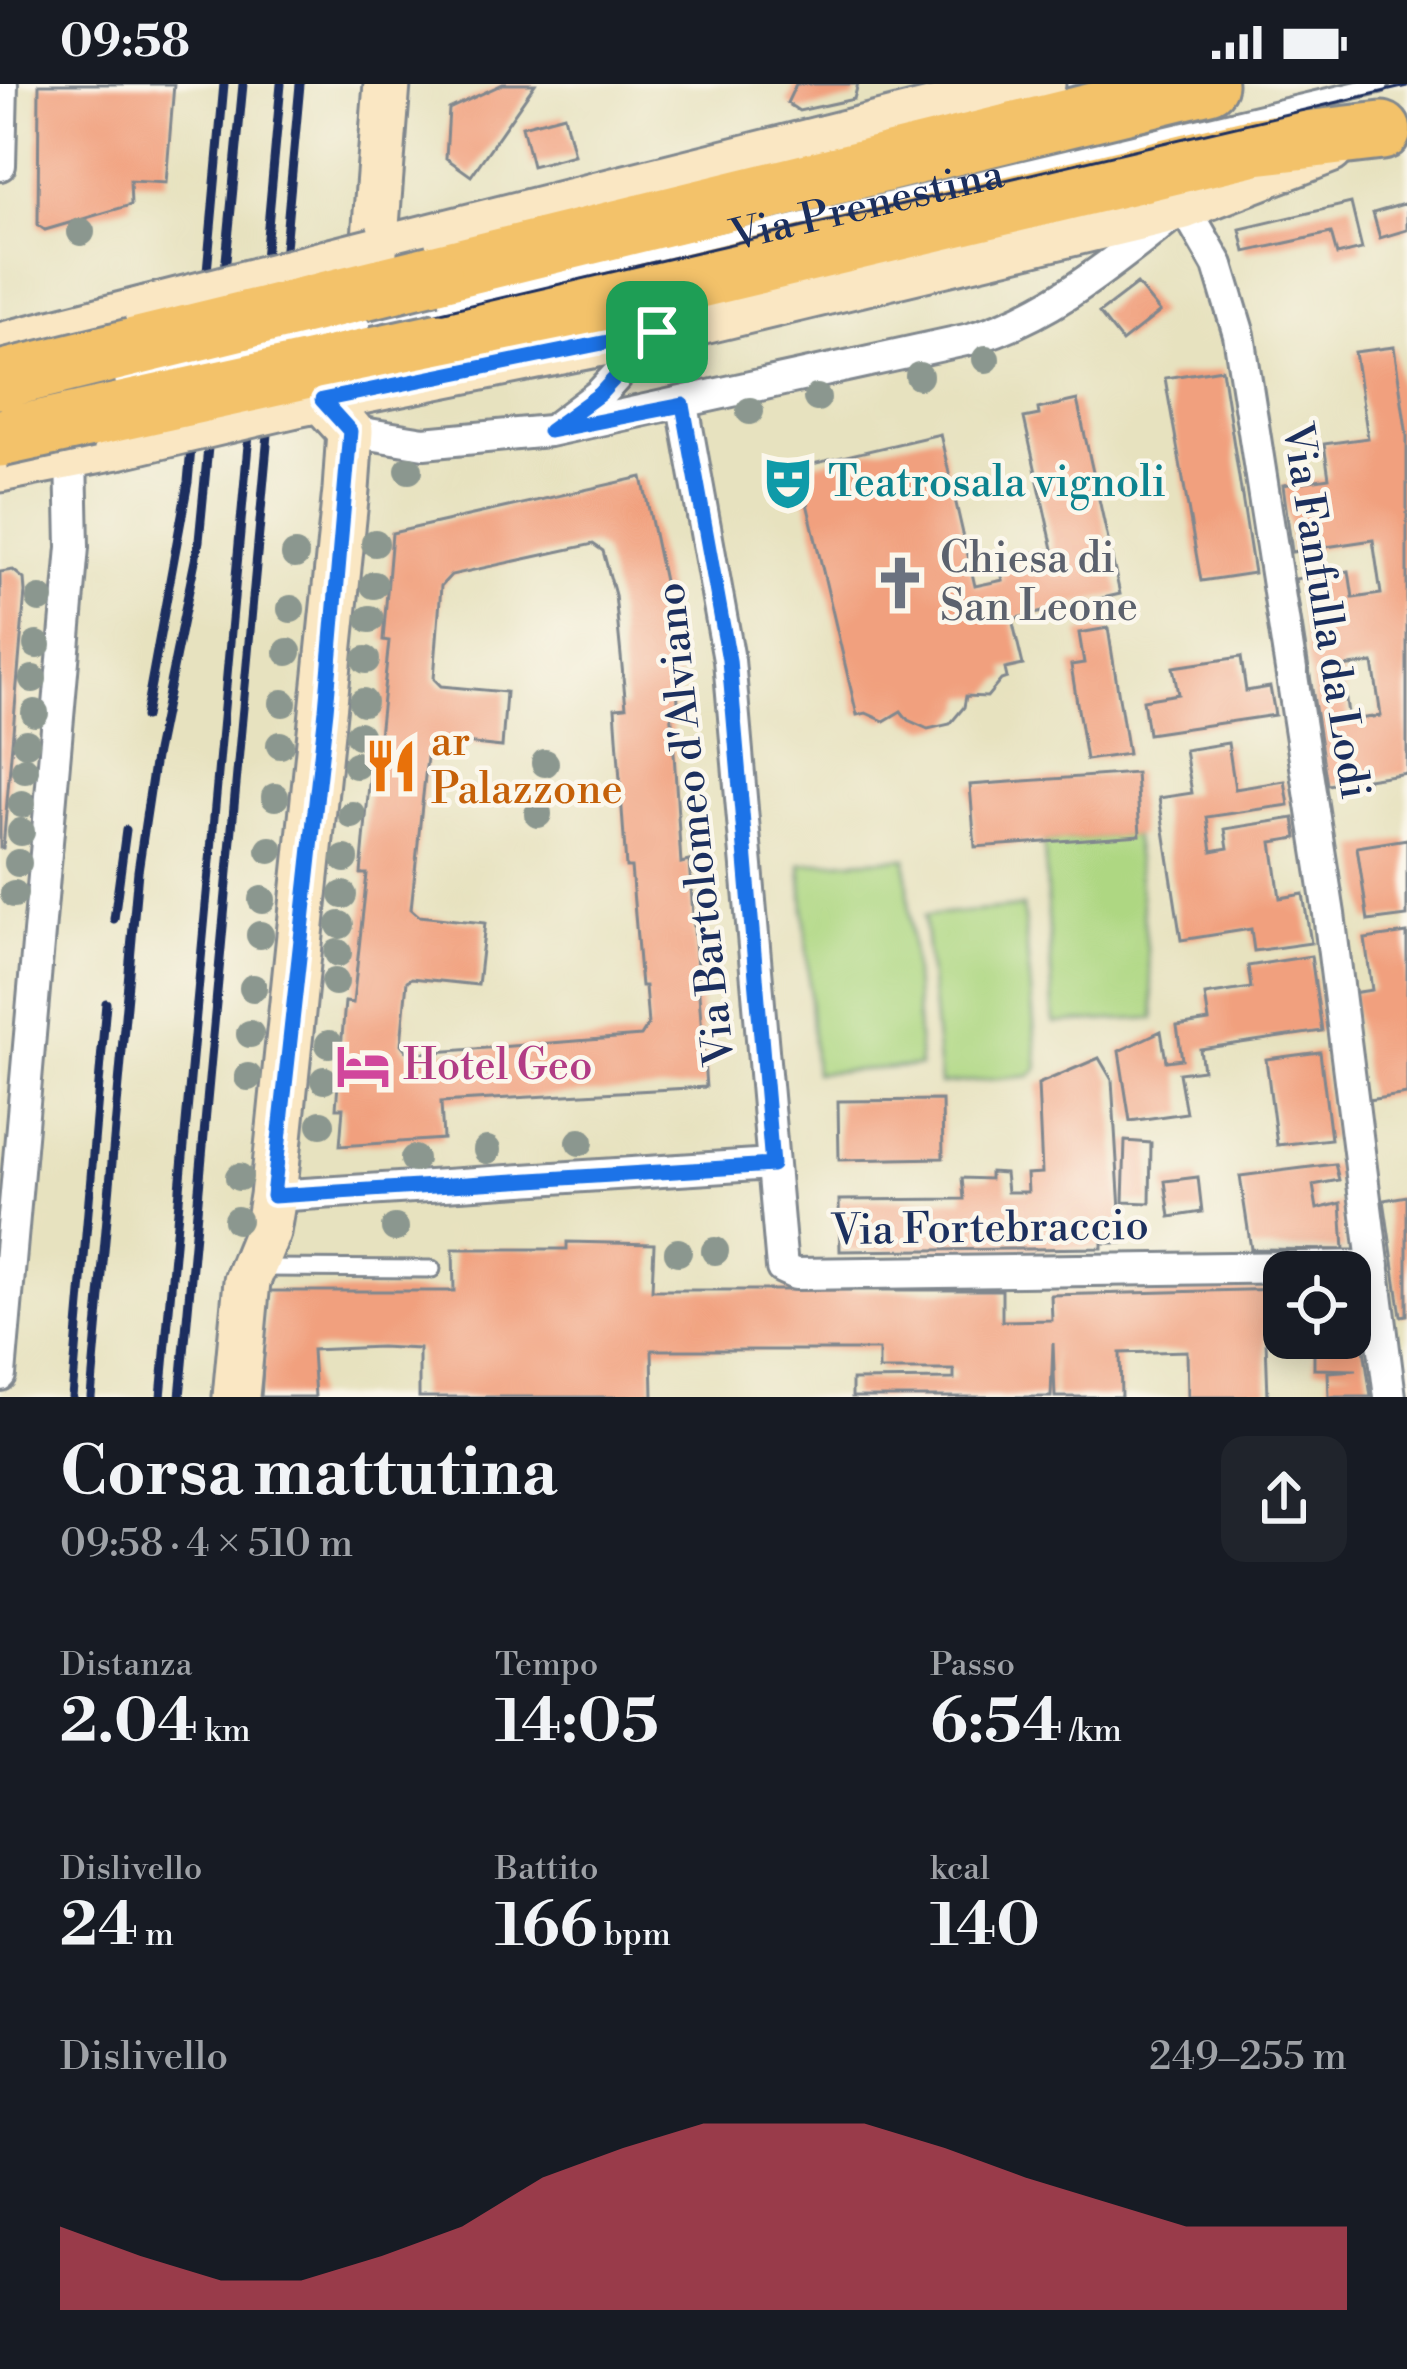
<!DOCTYPE html>
<html lang="it">
<head>
<meta charset="utf-8">
<style>
	body { margin:0; font-family:"Libre Bodoni",serif; background:#20242c; color:#f1f3f6; height:100vh; display:flex; flex-direction:column; font-size:45px; white-space:nowrap }
	* { box-sizing:border-box; margin:0 }
	p { font-size:39px; color:#9ea1a6 }
	.icon { flex:none; width:66px; height:66px; fill:none; stroke:currentColor; stroke-width:2; stroke-linecap:round; stroke-linejoin:round }
	.map { position:relative; height:1313px; overflow:hidden }
	.side { display:flex; flex-direction:column; background:#171b24; flex:1 }
	.side>* { flex:none }
	.fabs { position:absolute; left:1263px; top:1167px; display:grid; gap:24px }
	.fabs a { display:grid; place-items:center; width:108px; height:108px; border-radius:24px; background:#171b24; box-shadow:0 6px 30px #0003; font-size:60px }
	.pin { position:absolute; display:grid; place-items:center; width:102px; height:102px; color:#fff; margin:-51px; border-radius:24px; box-shadow:0 6px 18px #0006 }
	.round { display:grid; place-items:center; flex:none; width:126px; height:126px; border-radius:24px; background:#20242c }
	.head { display:flex; align-items:center; justify-content:space-between; height:204px; padding:0 60px }
	h1 { font-size:66px; font-weight:700; line-height:90px }
	.metrics { display:grid; grid-template-columns:repeat(3,1fr); gap:18px; height:204px; padding:12px 60px }
	.metrics div { display:grid; align-content:center }
	.metrics b { font-size:60px; font-weight:700 }
	.metrics small { font-size:33px; font-weight:400 }
	.metrics p { font-size:33px }
	.chart { height:336px; padding:24px 60px }
	.chart p { display:flex; justify-content:space-between }
	.chart svg { width:100%; height:216px; margin-top:12px; fill:#d1495b; opacity:.7 }
	.status { display:flex; justify-content:space-between; align-items:center; height:84px; padding:0 60px; background:#171b24; direction:ltr }
	.status svg { height:33px; fill:currentColor }
	.map>svg:first-child { display:block }
</style>
</head>
<body>
<div class="status"><b>09:58</b><svg viewBox="0 0 49 12"><path d="M0 12V9h3v3zM5 12V6h3v6zM10 12V3h3v9zM15 12V0h3v12zM26 1h20v11H26zM47 4h2v5h-2z"/></svg></div>
<div class="map">
<svg width="1407" height="1313" viewBox="0 0 1407 1313">
	<rect width="100%" height="100%" fill="#fbf7ec"/>
	<filter id="ink" filterUnits="userSpaceOnUse"><feTurbulence type="fractalNoise" baseFrequency=".00833" numOctaves="2"/><feDisplacementMap in="SourceGraphic" scale="24" xChannelSelector="R" yChannelSelector="G"/><feConvolveMatrix kernelMatrix="1 2 1 2 8 2 1 2 1" color-interpolation-filters="sRGB"/></filter>
	<filter id="wash" filterUnits="userSpaceOnUse"><feTurbulence type="fractalNoise" baseFrequency=".004" numOctaves="4" result="noise"/><feDisplacementMap in="SourceGraphic" scale="48" xChannelSelector="R" yChannelSelector="G"/><feGaussianBlur stdDeviation="2.7" result="paint"/><feColorMatrix in="noise" values="0 0 0 0 0 0 0 0 0 0 0 0 0 0 0 0 0 1.4 0 .05"/><feComposite in="paint" operator="in"/></filter>
	<g filter="url(#wash)">
		<rect width="100%" height="100%" fill="#e7e2bf"/>
		<path fill="#aed782" stroke="#648370" stroke-width="3" d="M1134,751l21,183 -101,5 -10,-181z
			M906,774l14,208 -105,7 -14,-209z
			M1023,823l15,161 -8,8 -90,8 -16,-168z"/>
		<g id="blocks">
			<path fill="#f1a07e" fill-rule="evenodd" d="M39,0h135l-8,99 -36,-2 1,24 -86,25 -7,-5z
				M503,0h32l-64,92 -25,-18 3,-49z
				M796,0h62l-4,15 -55,12 -12,-8z
				M564,31l10,40 -42,11 -10,-40z
				M1351,119l11,46 -25,6 -6,-22 -86,19 -5,-23z
				M1407,119v27l-27,8 -7,-25z
				M1137,200l23,28 -38,30 -23,-29z
				M1394,263l13,89v337l-80,12 -32,-206 54,-8 4,27 28,-4 -8,-54 -81,12 -9,-67 46,-7 -5,-34 44,-6 -13,-86zM1373,579l8,53 -32,4 -8,-53z
				M1222,285l32,204 -53,8 -36,-203z
				M1077,316l43,194 -108,25 11,46 -18,4 2,9 -6,2 -14,17 -21,-1 -2,11 -14,17 -22,5 -20,-9 -7,-9 -17,10 -18,-8 -9,2 -51,-216 -21,4 -7,-31 162,-38 35,152 28,-6 -5,-19 55,-12 -29,-131 15,-3 -1,-6z
				M642,393l34,161 2,67 -7,1 10,157 8,-2 17,226 -265,15 2,37 -103,7 3,-38h-7l9,-106 8,1 14,-129h-6l9,-101 5,1 14,-133 -6,-1 9,-107zM593,460l10,7 12,44 11,112 -11,1 11,159h5l10,119h4l3,39 -7,11 -232,18 -8,-10 6,-63 5,-3 66,7 7,-62 -66,-7 -8,-7 17,-161 9,-8 65,7 4,-55 -65,-6 -7,-7 7,-93 10,-11z
				M13,486l11,9 1,13 -22,256h-3v-276z
				M1108,544l20,126 -42,6 -15,-95 13,-2 -5,-30z
				M1241,573l5,34 24,-4 5,28 -127,19 -5,-34 35,-6 -5,-27z
				M1228,659l7,46 50,-8 4,24 -82,12 5,34 16,-3 -3,-19 69,-11 3,20 -25,4 8,56 23,-4 8,49 -57,8 -3,-22 -70,11 -22,-142 33,-5 -7,-43z
				M1136,689l4,62 -165,12 -5,-62z
				M1407,755v77l-39,5 -11,-74z
				M1407,849v161l-39,6 -16,-107 20,-3 -7,-51z
				M1311,872l11,75 -122,18 3,21 -24,3 7,40 -56,8 -11,-70 42,-20 5,30 16,-2 -5,-33 32,-5 -4,-26 46,-7 -3,-22z
				M1320,968l11,87 -54,6 -11,-86z
				M1099,974l13,22 10,163h-20v5l-262,3 -1,-51 125,-1 -2,-21 28,1v-7l15,1 2,19h21l-1,-18 15,-1 -4,-89z
				M942,1016l1,58 -104,2 -1,-59z
				M1125,1057l26,2 -1,60 -27,-1z
				M1335,1080l4,16 -26,5 4,24 24,-6 3,47 -93,-1 -11,-73z
				M1198,1093l4,35 -32,5 -5,-36z
				M1407,1112v119l-6,1 -17,-116z
				M567,1158l87,2 -2,46h350v31l50,-1 -1,-25 233,-6v23h-19l3,85h-80l-1,-46 -67,2 1,44h-66l-2,-54 -2,54h-199v-17l102,-1v-9h-75v-20h-227l1,47h-234v-48l-39,-2 -68,3 3,47h-54l7,-106h186l-1,-42h114z
				M1350,1203h5l16,110h-42l-1,-25 29,-2 -43,-1v-31h36z"/>
		</g>
	</g>
	<g filter="url(#ink)">
		<use href="#blocks" fill-opacity="0" stroke="#81888e" stroke-width="3"/>
		<g fill="none" stroke-linecap="round" stroke-linejoin="round">
			<defs>
				<g id="lane">
					<path id="s1" d="M362,241l1019,-241"/>
					<path d="M39,317l84,-20"/>
					<path d="M261,1184l171,1"/>
				</g>
				<path id="street" d="M0,81l2,-81
					M683,321l46,255 53,608 13,6 579,-8
					M559,341l41,-31 57,-62
					M350,347l74,12 125,-12 421,-92c84,-24 146,-80 214,-133l34,59 21,70 90,579 61,483
					M273,1112l499,-32
					M0,1291l73,-828 -2,-92"/>
				<path id="secondary" d="M387,0l-13,167 668,-167
					M0,262l146,-37
					M296,320l361,-72 527,-126 146,-56
					M0,385l117,-23
					M236,1313l11,-116 20,-49 6,-36 73,-706 4,-59 -28,-31"/>
				<path id="highway" d="M433,190l775,-190
					M440,257l815,-195 127,-15"/>
			</defs>
			<use href="#lane" stroke="#81888e" stroke-width="21"/>
			<use href="#street" stroke="#81888e" stroke-width="36"/>
			<use href="#secondary" stroke="#81888e" stroke-width="51"/>
			<use href="#highway" stroke="#81888e" stroke-width="63"/>
			<use href="#lane" stroke="#fff" stroke-width="15"/>
			<use href="#street" stroke="#fff" stroke-width="30"/>
			<use href="#secondary" stroke="#fae7c3" stroke-width="45"/>
			<use href="#highway" stroke="#f3c26a" stroke-width="57"/>
			<path stroke="#1b2f5e" stroke-width="3" d="M0,331l1407,-329"/>
			<path stroke="#1b2f5e" stroke-width="9" d="M145,633l43,-235 36,-398
				M114,835l12,-89
				M72,1313l34,-394
				M91,1313l47,-526 17,-114 44,-216 44,-457
				M161,1313l120,-1313
				M180,1313l120,-1313"/>
			<defs>
				<path id="lane-bridge" d="M123,297l239,-56"/>
				<path id="secondary-bridge" d="M146,225l228,-58
					M117,362l179,-42"/>
				<path id="highway-bridge" d="M0,296l433,-106
					M0,354l440,-97"/>
			</defs>
			<use href="#lane-bridge" stroke="#81888e" stroke-width="21" stroke-linecap="butt"/>
			<use href="#secondary-bridge" stroke="#81888e" stroke-width="51" stroke-linecap="butt"/>
			<use href="#highway-bridge" stroke="#81888e" stroke-width="63" stroke-linecap="butt"/>
			<use href="#lane-bridge" stroke="#fff" stroke-width="15"/>
			<use href="#secondary-bridge" stroke="#fae7c3" stroke-width="45"/>
			<use href="#highway-bridge" stroke="#f3c26a" stroke-width="57"/>
		</g>
		<g fill="#8b978f">
			<circle cx="81" cy="148" r="14"/>
			<circle cx="986" cy="275" r="14"/>
			<circle cx="919" cy="292" r="14"/>
			<circle cx="817" cy="314" r="14"/>
			<circle cx="750" cy="327" r="14"/>
			<circle cx="409" cy="386" r="14"/>
			<circle cx="375" cy="459" r="14"/>
			<circle cx="295" cy="471" r="14"/>
			<circle cx="374" cy="501" r="14"/>
			<circle cx="40" cy="515" r="14"/>
			<circle cx="291" cy="525" r="14"/>
			<circle cx="370" cy="535" r="14"/>
			<circle cx="37" cy="561" r="14"/>
			<circle cx="288" cy="568" r="14"/>
			<circle cx="366" cy="576" r="14"/>
			<circle cx="33" cy="595" r="14"/>
			<circle cx="363" cy="618" r="14"/>
			<circle cx="283" cy="619" r="14"/>
			<circle cx="35" cy="629" r="14"/>
			<circle cx="359" cy="651" r="14"/>
			<circle cx="26" cy="659" r="14"/>
			<circle cx="280" cy="661" r="14"/>
			<circle cx="545" cy="679" r="14"/>
			<circle cx="356" cy="681" r="14"/>
			<circle cx="25" cy="686" r="14"/>
			<circle cx="275" cy="713" r="14"/>
			<circle cx="22" cy="720" r="14"/>
			<circle cx="538" cy="730" r="14"/>
			<circle cx="352" cy="731" r="14"/>
			<circle cx="21" cy="748" r="14"/>
			<circle cx="270" cy="766" r="14"/>
			<circle cx="345" cy="775" r="14"/>
			<circle cx="18" cy="779" r="14"/>
			<circle cx="14" cy="810" r="14"/>
			<circle cx="343" cy="811" r="14"/>
			<circle cx="262" cy="816" r="14"/>
			<circle cx="340" cy="841" r="14"/>
			<circle cx="260" cy="851" r="14"/>
			<circle cx="338" cy="869" r="14"/>
			<circle cx="335" cy="898" r="14"/>
			<circle cx="253" cy="904" r="14"/>
			<circle cx="250" cy="950" r="14"/>
			<circle cx="329" cy="960" r="14"/>
			<circle cx="248" cy="993" r="14"/>
			<circle cx="324" cy="996" r="14"/>
			<circle cx="321" cy="1040" r="14"/>
			<circle cx="580" cy="1058" r="14"/>
			<circle cx="487" cy="1066" r="14"/>
			<circle cx="414" cy="1075" r="14"/>
			<circle cx="239" cy="1093" r="14"/>
			<circle cx="237" cy="1136" r="14"/>
			<circle cx="395" cy="1144" r="14"/>
			<circle cx="715" cy="1167" r="14"/>
			<circle cx="678" cy="1168" r="14"/>
		</g>
	</g>
	<g fill="none" stroke-linecap="round" stroke-linejoin="round" filter="url(#ink)">
		<defs>
			<path id="route" d="M657,248l-57,62 -51,37 134,-26 46,255 43,505 -499,31 53,-486 24,-279 -28,-31z"/>
		</defs>
		<use href="#route" stroke="#fff" stroke-width="24"/>
		<use href="#route" stroke="#1a73e8" stroke-width="15"/>
	</g>
	<defs>
		<symbol id="theatre-bare" viewBox="-9 -9 18 18"><path d="M-5-5.5Q0-4 5-5.5V0Q5 5 0 6Q-5 5-5 0ZM-3.3-2.5H-1v1.5H-3.3ZM1-2.5H3.3v1.5H1ZM-2.8 1Q0 5.5 2.8 1Z" fill="#0f9aa8" stroke="#fbf7ec" stroke-width="2.5" paint-order="stroke"/></symbol>
		<symbol id="church-bare" viewBox="-9 -9 18 18"><path d="M-1.2-6h2.4v3.5h3.3v2.4h-3.3V6h-2.4V-.1h-3.3v-2.4h3.3Z" fill="#6b7280" stroke="#fbf7ec" stroke-width="2.5" paint-order="stroke"/></symbol>
		<symbol id="restaurant-bare" viewBox="-9 -9 18 18"><path d="M-5-6h1v4h1v-4h1v4h1v-4h1v5L-1.5 .5V6h-2V.5L-5-1ZM5-6V6H3V1.5H1.5Q1.5-4 5-6Z" fill="#e8710a" stroke="#fbf7ec" stroke-width="2.5" paint-order="stroke"/></symbol>
		<symbol id="hotel-bare" viewBox="-9 -9 18 18"><path d="M-6-4.5h1.5V1H6V5H4.5V3h-9V5H-6ZM-4 0a1.8 1.8 0 1 1 3.6 0ZM.5 0V-2.5h3Q6-2.5 6 0Z" fill="#d1479c" stroke="#fbf7ec" stroke-width="2.5" paint-order="stroke"/></symbol>
	</defs>
	<g fill-rule="evenodd">
		<use href="#theatre-bare" x="750" y="361" width="76" height="76"/>
		<use href="#church-bare" x="862" y="461" width="76" height="76"/>
		<use href="#restaurant-bare" x="353" y="644" width="76" height="76"/>
		<use href="#hotel-bare" x="325" y="944" width="76" height="76"/>
	</g>
	<g text-anchor="middle" dominant-baseline="central" stroke-width="9" stroke-linejoin="round" paint-order="stroke">
		<g font-size="42" fill="#1b2f5e" stroke="#fbf7ec">
			<text stroke="none"><textPath href="#s1" startOffset="519">Via Prenestina</textPath></text>
			<text transform="translate(1325 527) rotate(81)">Via Fanfulla da Lodi</text>
			<text transform="translate(696 740) rotate(-96)">Via Bartolomeo d'Alviano</text>
			<text transform="translate(990 1145) rotate(-1)">Via Fortebraccio</text>
		</g>
		<g font-size="42" fill="#0d838f" stroke="#fbf7ec" text-anchor="start">
			<text x="828" y="399">Teatrosala vignoli</text>
		</g>
		<g font-size="42" fill="#5b616d" stroke="#fbf7ec" text-anchor="start">
			<text x="940" y="475">Chiesa di<tspan x="940" dy="48">San Leone</tspan></text>
		</g>
		<g font-size="42" fill="#c56008" stroke="#fbf7ec" text-anchor="start">
			<text x="431" y="658">ar<tspan x="431" dy="48">Palazzone</tspan></text>
		</g>
		<g font-size="42" fill="#b23c85" stroke="#fbf7ec" text-anchor="start">
			<text x="403" y="982">Hotel Geo</text>
		</g>
	</g>
</svg>
<div class="fabs">
<a><svg class="icon" aria-label="locate" viewBox="0 0 24 24"><circle cx="12" cy="12" r="6"/><path d="M12 2v4M12 18v4M2 12h4M18 12h4"/></svg></a>
</div>
<div class="pin" style="left:657px;top:248px;background:#1e9e55"><svg class="icon" aria-label="arrive" viewBox="0 0 24 24"><path d="M6 21V4h12l-3 4 3 4H6"/></svg></div>
</div>
<section class="side">
<div class="head"><div><h1>Corsa mattutina</h1><p>09:58 · 4 × 510 m</p></div><a class="round"><svg class="icon" aria-label="share" viewBox="0 0 24 24"><path d="M12 15V3M7 8l5-5 5 5M5 13v7h14v-7"/></svg></a></div>
<div class="metrics">
<div><p>Distanza</p><b>2.04<small> km</small></b></div>
<div><p>Tempo</p><b>14:05</b></div>
<div><p>Passo</p><b>6:54<small> /km</small></b></div>
</div>
<div class="metrics">
<div><p>Dislivello</p><b>24<small> m</small></b></div>
<div><p>Battito</p><b>166<small> bpm</small></b></div>
<div><p>kcal</p><b>140</b></div>
</div>
<div class="chart"><p><span>Dislivello</span>249–255 m</p>
<svg viewBox="0 0 160 44" preserveAspectRatio="none"><path d="M0 44V27L10 33L20 38L30 38L40 33L50 27L60 17L70 11L80 6L90 6L100 6L110 11L120 17L130 22L140 27L150 27L160 27V44z"/></svg>
</div>
</section>
</body>
</html>
